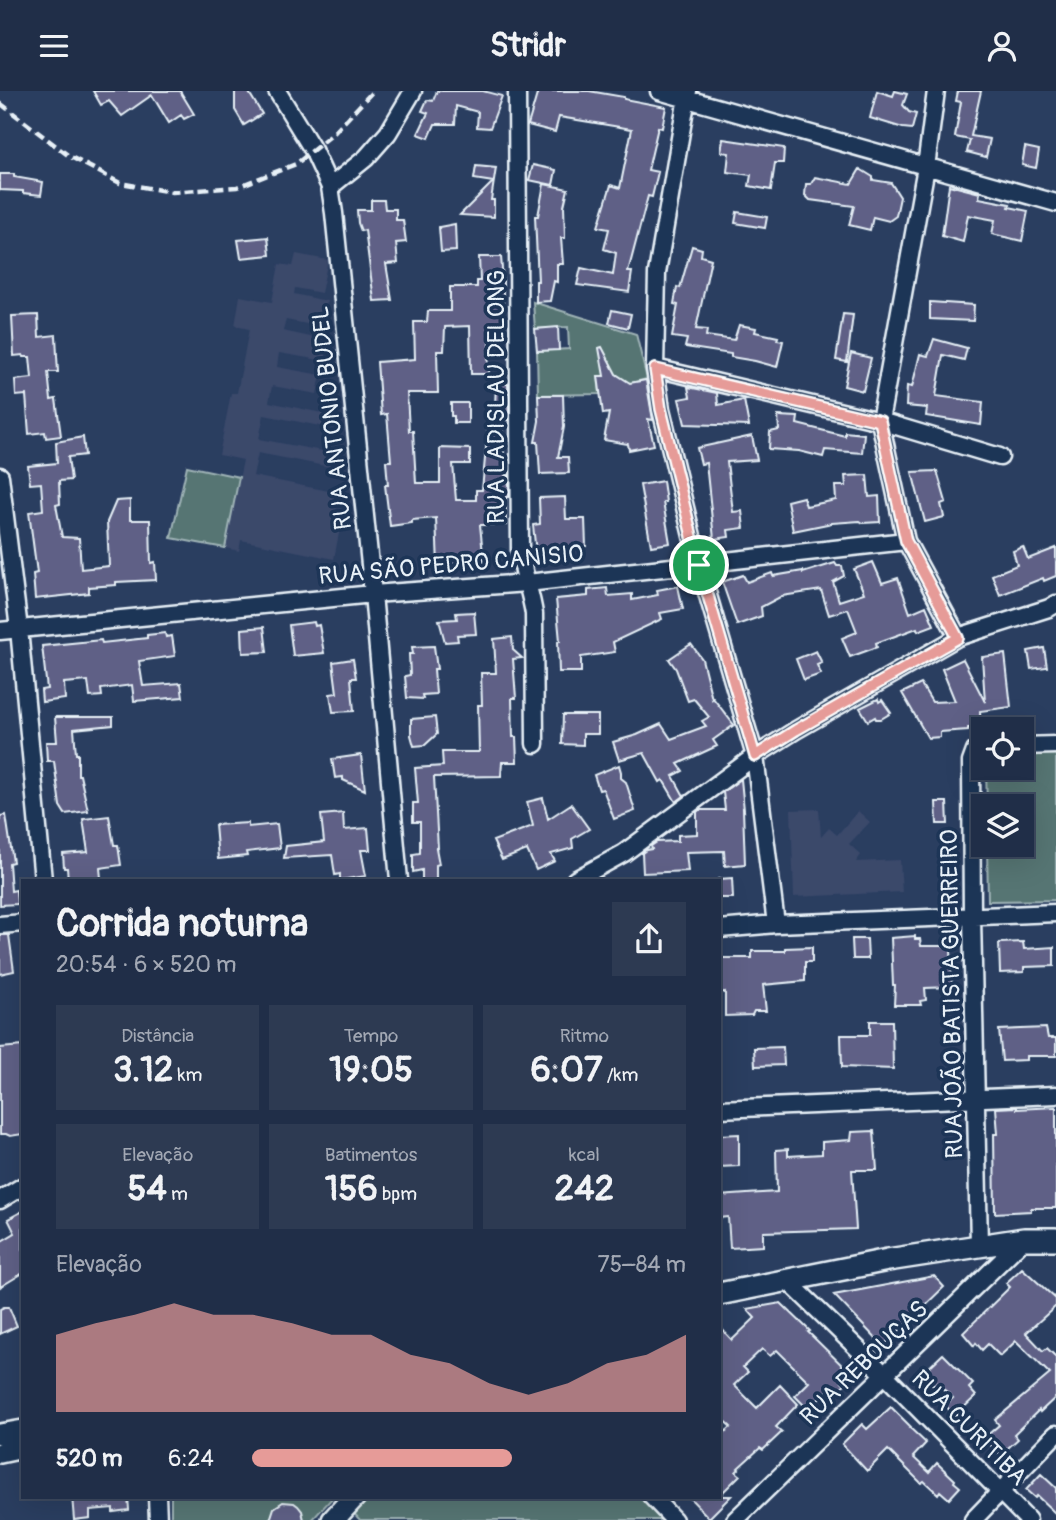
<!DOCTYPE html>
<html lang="pt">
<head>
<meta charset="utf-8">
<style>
	body { margin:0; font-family:Pangolin,sans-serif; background:#2d3a52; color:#f1f3f6; height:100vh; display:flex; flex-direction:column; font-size:26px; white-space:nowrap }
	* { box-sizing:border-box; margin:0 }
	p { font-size:23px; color:#a2a8b4 }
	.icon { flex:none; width:38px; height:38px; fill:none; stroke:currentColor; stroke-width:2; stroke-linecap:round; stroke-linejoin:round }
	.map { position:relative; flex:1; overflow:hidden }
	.panel { position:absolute; left:21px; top:788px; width:700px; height:620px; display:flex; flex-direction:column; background:#202e48; border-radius:0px; box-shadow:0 7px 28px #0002,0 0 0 2px #3d4a60 }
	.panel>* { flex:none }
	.buttons { position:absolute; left:971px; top:626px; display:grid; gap:14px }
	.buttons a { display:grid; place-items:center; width:63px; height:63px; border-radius:0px; background:#202e48; box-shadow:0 7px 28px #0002,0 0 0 2px #3d4a60; font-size:35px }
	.pin { position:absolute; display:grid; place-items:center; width:60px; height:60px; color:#fff; margin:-30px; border:4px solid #fff; border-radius:50%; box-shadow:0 2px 7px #0007 }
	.round { display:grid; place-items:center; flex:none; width:74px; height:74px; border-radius:0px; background:#2d3a52 }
	.head { display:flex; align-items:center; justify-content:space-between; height:119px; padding:0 35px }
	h1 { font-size:38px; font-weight:700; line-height:52px }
	.metrics { display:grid; grid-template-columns:repeat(3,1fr); gap:10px; height:119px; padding:7px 35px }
	.metrics div { display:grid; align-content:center; border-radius:0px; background:#2d3a52; text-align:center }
	.metrics b { font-size:35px; font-weight:700 }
	.metrics small { font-size:19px; font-weight:400 }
	.metrics p { font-size:19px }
	.chart { height:196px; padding:14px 35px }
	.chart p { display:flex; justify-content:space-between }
	.chart svg { width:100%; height:126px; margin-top:7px; fill:#e69b98; opacity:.7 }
	ul { padding:0 35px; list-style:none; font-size:23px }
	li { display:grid; grid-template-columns:112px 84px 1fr; align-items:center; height:52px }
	li i { height:18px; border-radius:9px; background:#e69b98 }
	header { display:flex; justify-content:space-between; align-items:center; height:91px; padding:0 35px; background:#202e48; font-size:32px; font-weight:700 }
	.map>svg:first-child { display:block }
</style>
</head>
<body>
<header><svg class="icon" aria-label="menu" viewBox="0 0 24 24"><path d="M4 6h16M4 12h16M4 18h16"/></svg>Stridr<svg class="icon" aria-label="person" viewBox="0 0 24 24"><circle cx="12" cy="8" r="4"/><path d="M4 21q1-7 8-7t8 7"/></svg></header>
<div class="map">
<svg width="1056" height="1429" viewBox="0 0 1056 1429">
	<rect width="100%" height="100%" fill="#2a3e60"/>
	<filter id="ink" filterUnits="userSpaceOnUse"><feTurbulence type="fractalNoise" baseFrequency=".0143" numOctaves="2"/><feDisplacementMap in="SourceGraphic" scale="14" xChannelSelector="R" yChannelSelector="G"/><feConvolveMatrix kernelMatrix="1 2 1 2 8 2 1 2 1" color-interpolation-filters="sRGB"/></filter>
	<g filter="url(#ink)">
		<path fill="#3a486b" d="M296,163l32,6 -7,33 -26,-5 -1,6 33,7 -5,26 -36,-7 -3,11 46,10 -4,20 -46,-8 -2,14 44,8 -4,19 -45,-8 -3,16 58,12 -2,13 -61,-12 -5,24 74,14 -3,14 -72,-14 -5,23 86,17 -3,18 7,2 -9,46 -93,-19 -2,11 -14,-3 18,-88 -24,-5 12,-62h6l12,-64 -14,-3 5,-30 32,6 7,-38 14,2z
			M819,718l2,28 8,-9 8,7 21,-24 12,11 -21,22 12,11 -5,7 44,-2 2,32 -108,5 -3,-87z"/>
		<path fill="#567573" stroke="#9fb3b6" stroke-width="2" d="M533,211l103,32 11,45 -17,4 -26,-7 -6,1 2,17 -62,1 -1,-44 32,-2 -1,-22 -33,2z
			M187,375l52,11 -14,71 -54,-10z
			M1056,657v152l-68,1 -1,-56h35v-38h-35l-1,-39h36v-18z
			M171,1405h163l-22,24h-141z
			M364,1405h280l23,24h-307l-10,-11z"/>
		<path fill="#5e6186" stroke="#e8f1f8" stroke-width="2" d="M93,0h87l14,23 -10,5 -3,-4 -12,8 -17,-28 -30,21 -13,-15 -8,4z
			M235,0h13l14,23 -18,11 -9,-15z
			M437,0h46l19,5 -12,32 -13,-1 1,-15 -22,-6 -1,18h-20l-6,14 -11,-4 10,-21 -6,-2 5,-11 6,1z
			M538,0h51l35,6v2l42,8 -4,21 -4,-1 -10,43 10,2 -6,25 -4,-1 -20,76h4l-3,20 -52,-7 4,-17 32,7 3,-22 -12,-4 5,-20 -11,-2 13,-42 9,3 12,-59 -73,-12 -4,15 -27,-7z
			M877,0l16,5 2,-5 12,3 -4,11 6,7 7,2 -4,15 -9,-1 -33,-10z
			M958,0h23l-10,45 19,3 -4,18 -19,-5 3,-12 -15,-3 6,-35 -5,-1z
			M723,48l61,9 -1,15h-8l-4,27 -22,-4 2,-11 -24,-3 2,-19 -8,-1z
			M1025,56l14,3 -3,18 -14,-3z
			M533,74l23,5 -3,15 -24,-5z
			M476,75l20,2 -5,32h3v17l-34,-2 33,-33 -19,-3z
			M860,78l13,8v3l18,3 9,14 -4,19 -7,5 -16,-4 -3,13 -21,-5 5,-19 -44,-6 -5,-5 1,-11h5l4,-7 36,7z
			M0,83h14v3l29,5 -2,13 -18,-2v-2l-23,-1z
			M544,93l24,5 -4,17 1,32h-4l2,26h-6v18l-3,-1 -4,20 -14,1v-21h2l-3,-65h3z
			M949,94l31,8 -1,5 31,6 -1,3 19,4 -6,30 -30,-7 3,-14 -27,-5 -5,27 -21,-6z
			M371,109h13l1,9h11v11h7l3,22 -10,1 2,20 -12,1 6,36 -18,1 -9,-71 -4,1 -3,-8 -1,-13h14z
			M737,121l30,5 -2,11 -30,-5z
			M455,133l1,27 -15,1 -2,-25z
			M268,146l2,18 -29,3 -3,-18z
			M692,155l10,3 -1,7 10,3 -15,70 11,1 -1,6 28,4 5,-15 17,3 -1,4 23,5 -1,3 6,1 -6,26 -22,-6 -24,-4v-3l-46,-7 2,-8 -15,-2 6,-32 -4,-1 3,-17 3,1z
			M479,166h22l2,24v34h1l1,13 -15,1v23h-2l1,22h-18l-1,-48 -25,1 -1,24h-7l1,42h-31l2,38h4l3,52h24v-35l30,1v15h-17l3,36h20v-10h6l8,-84h5l1,-23 12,1 1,36h-5v4h-2l3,51h3l1,11v11h-3v28h-26l4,38 -23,3 -1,-3 -22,2 -2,-47 -24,2v3l-22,3 -5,-41h3l-2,-24h5l-4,-47 -6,1 -4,-53 38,-3 -1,-37h13l1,-11h22v-24h27v-6h3z
			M930,211l44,3 -1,16 -43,-2z
			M612,219l19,4 -3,14 -19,-5z
			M843,223l10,1 -6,47 -11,-2z
			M38,224l1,22 17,-2 1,21 1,16h-10l3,28 5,-1 5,37 -15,2 -1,-6 -16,2 -3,-39 -10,1 -1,-16 17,-2 -2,-21h-6l-1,-2 -9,1 -2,-40z
			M558,236l1,23 -22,1 -2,-22z
			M934,248l33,9 -3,12 -21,-5 -7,41 47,6 -2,23 -55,-9 1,-8 -21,-2 1,-20 5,1 8,-33 8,2z
			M602,256l14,27 14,9 16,-3 7,40 -5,-1 6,26 -25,5 -1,-6 -24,-4 5,-27 -6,1 -5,-38h6l-5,-28z
			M851,262l20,5 -8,33 -19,-5z
			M688,296l29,6 1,12 26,-5 5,26 -64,-2 -6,-25 11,-2z
			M538,304h25l1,32 -6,30h10l1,16 -29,1 -2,-32h-3l4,-21z
			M451,312h17v20h-14v-7h-3z
			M778,325l20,1 -1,7 48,12v-4l19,2 -2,19 -37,-3 -2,7 -24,-6 -30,-2 1,-17 9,-2z
			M752,345l5,24 -30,2 6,50 9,-1 2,17 -16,2 1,7 -15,2 -8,-76 -5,1 -4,-16z
			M83,346l2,18 -17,2 3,23 -12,1 1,23 -4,1 6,32 17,1 2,31 28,-3 -2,-44 9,-21 14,-1v20h20l1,43 4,-1 1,18 -40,2v3l-27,2v6l-54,6 -2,-25 4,-1 -8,-61 14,-2 -2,-27 -11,1 -2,-18 29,-3 -1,-21z
			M937,380l9,31 -5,2 3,13 -19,5 -13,-50z
			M867,384l2,22 10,-1 1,26 -17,1 -3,-2 -28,2 -39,8 -6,-30 16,-4 3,9 30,-6 -1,-14h11l-1,-10z
			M663,390l3,21h-3l7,41 -19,3 -11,-61z
			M565,406l1,22h19l1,27 -35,1 1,5 -16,1 -3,-28 7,-1 -1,-26z
			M1023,456l5,12 28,-11v28l-12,5 -1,-3 -43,17 -8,-20 25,-10 -4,-14z
			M873,471l9,21 16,-5 12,35 16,-7 8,19 -16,6 -1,-3 -41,15 1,4 -27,10 -8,-19 15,-6 -9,-23 -19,6 -8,-25 -39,6 -21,11 1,9 -25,9 -15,-43 21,-7 4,7 25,-9 1,3 30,-5v2l32,-10 2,3h5l2,10 -11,6 6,19 25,-8 -10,-24z
			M678,495l5,23 -23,4 2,6 -49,23 2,10 -34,5v15h-22l-1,-31h2l-4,-42 32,-3v-6l19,-2 1,8 24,-2v6l26,-5 -1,-5z
			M474,521l2,22 -19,1 1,6 -13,1 -6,-22 18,-1 -1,-6z
			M314,531l1,4 4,-1 5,28 -31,3 -4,-31z
			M264,536l3,25 -24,1 -1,-24z
			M165,542l1,4 6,-1 3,20 -36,5 4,25 38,-3 2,14 -49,4 -2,-16 -31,4 1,7 -12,1 -2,-16 -24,2 1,16 -23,3 -1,-12 6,-1 -5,-43 59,-6 1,3 45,-5v-3z
			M512,546l1,13 9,8 -9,1 3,39h-4l1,39h3l1,25h-15l-1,14 -67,1 4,71h-2l3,16 -3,1v15h-14v-10l-9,2v-18l7,-1v-31h-7v-19h5l-3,-35 28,-2 -1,-14h37l-1,-47h4l-1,-32h15l-2,-34z
			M691,553l11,15 10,40 1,-1 21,27 -21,15 4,6 -39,18 5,7 -10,5 11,20 -8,6 -13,-22 -3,2 -16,-29 -25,7 -6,-18 24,-7 24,-11 10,15 35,-13 -4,-5 7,-4 -15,-18 -6,2 -12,-32 -7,-10z
			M434,555l3,23h-3l2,25 -14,1 1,4 -16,-1 -2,-22 5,-1 -1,-21h4l-1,-7z
			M1044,557l3,19 -16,2 -3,-18z
			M816,560l6,12 -5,2 4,9 -17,6 -8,-21z
			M1005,563l6,53 -31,4 1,17h-13v2l-28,2v5l-12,1 -26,-45 19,-9 11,18 23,-1 -13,-32 21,-10 22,43 -3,-45z
			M353,568l3,19h-5l3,33 -21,1 -3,-18 7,-1 -4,-31z
			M878,608l1,3 3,-2 9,13 -10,6h-5l-1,-2 -7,4 -8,-13z
			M563,624h35v19h-15v11l-21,-1z
			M55,626h58v8l-39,4 2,25h2v21h2l8,36 -23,3 -5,-8 -6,-45h-7l-1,-19h11z
			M435,626l2,17 -12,11 -11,1 -3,-11v-16z
			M361,664l4,35 -22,-10v-3l-8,1 -3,-19z
			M619,674l2,7v6l5,4 9,29 -21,8 -11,-30 -4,1 -5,-15z
			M741,688l3,31 -1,-1 2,55 -20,2 -1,-15 -38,1 2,19 -45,2 -1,-20 4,-3 6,-1 -1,-3 6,-4 21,-1v-6l19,-1v-22l2,-2h26l-2,-18z
			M543,707l5,21 23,-15 18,25 -17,10 1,9 -22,6 4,7 -19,9 -9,-20 -25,10 -9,-19 40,-15 -6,-24z
			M936,711h11l1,22h-11z
			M343,722l1,17 24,-2 2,22h-9l5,26 -26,4v-6l-5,1 -3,-20 -48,3 2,-12 38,-4 -3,-27z
			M6,724l7,47 -4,1 2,28 5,-1 1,14 -17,1v-89z
			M109,725l5,29h4l3,20 -21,3 1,10 -33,2 -1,-12h-3l-1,-14 25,-2 -5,-33z
			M248,732v4l29,-3 3,24 -34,4 1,4 -29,3 -3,-34z
			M732,787l1,20h-14v-19z
			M0,844h9l5,36 -14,3z
			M915,845v3h5l1,7h30l1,41 -27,1 1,12 -6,1 1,4h-27l1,-20h-2l-2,-47z
			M852,848h15l1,20h-15z
			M1023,851l1,7 30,-2v19l-30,1v5l-24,1 -1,-30z
			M812,856v15h-7v19l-42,4 3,26h-12l-2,4 -27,1v-24l-6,1v-35h33v-7h33v-3z
			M870,930h22l1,48 -51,-2 -1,-32h29z
			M1046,937l2,10h8v18h-30v4l-24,1 -3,-31z
			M23,955v88l-13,2 -4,-2h-6v-86z
			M783,956l1,18 -29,1 -1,-18z
			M1017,1016v2l39,-2v101h-25v3l-36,2 -1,-79h4l-2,-26z
			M874,1040l3,39h-25l4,59 -93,3v14l-33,2 -2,-31 -9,1v-22l58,-4 -1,-42 12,-1v7l34,-2v-12l29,-2 1,-8z
			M739,1043v32l-20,1v-32z
			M23,1120v62l-23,14v-45l15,-9 -7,-14z
			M1022,1177l34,31v7l-30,27 17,18 4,-3 9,9v40l-16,15 -1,-2 -25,24 4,5 -18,16 -16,-17 15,-13 -4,-5 55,-46 -34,-33 -16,15 -12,-12 -6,6 -6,-7 -2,3 -11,-13 47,-46 -4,-4z
			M934,1185l10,11 -61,59 -49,-51z
			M781,1212l29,28 -2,1 42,41 -8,8 3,3 -12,10 -4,-4 -21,19 -13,-13 14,-14 -32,-32 -7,6 -8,-7 -19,18 5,5 -14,13 23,23 23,-23 18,19 -22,23 6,5 -19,18 -3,-2 -22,20 1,1 -3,3 4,3 -21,21v-59l12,-10 -12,-11v-90l13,14 23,-22 -8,-9z
			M4,1216h5l8,19 -17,8v-25z
			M943,1263l30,30 -4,4 7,8 -21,20 -10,-11 8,-7 -16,-15 -3,3 -12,-12z
			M891,1316l20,20 -1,1 16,15 -13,14 16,15 8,-9 18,17 -1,2 6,5 -11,12 -9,-8 -2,3 -14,-13 -3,2 -33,-33 -21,21 -25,-27 20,-20 5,5z
			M1041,1383l15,14v26l-19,-18 -2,2 -9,-8z
			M72,1405h56l1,14 -16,2v-4l-23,2v8l-16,2z
			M688,1405h43l-22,22z
			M283,1411l11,1 4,3 4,5 2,9h-34l4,-12z"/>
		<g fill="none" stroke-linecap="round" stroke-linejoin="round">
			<defs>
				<path id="minor" d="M277,0l36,59 17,37 4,26 39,381 26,286
					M517,0l3,460c3,22 11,42 14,63l1,130
					M659,0l397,112
					M688,0l-31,182 -2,95 6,41 38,156 56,191 21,168
					M936,0l-10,76 -46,254 26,120 52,96
					M330,96l36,-29 22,-25 25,-42
					M655,277l225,53 120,36
					M0,385l19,153 24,251
					M0,540l373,-37 154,-11 379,-42
					M1022,655l34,-1
					M575,789l49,-27 131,-97 41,-26 162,-93 91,-29 7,-4
					M0,834l23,-2
					M719,838l57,-5 280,-11
					M719,1018l337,-14
					M0,1109l23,-14
					M979,1154l-7,-328 -1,-155 4,-11 9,-3
					M788,1190l96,93 144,146
					M157,1405l1,24
					M651,1405l23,24
					M735,1429l289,-281
					M973,1429l83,-86"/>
				<path id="tertiary" d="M0,1343l23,-4
					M0,1362l23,-5"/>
				<path id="secondary" d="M719,1203l169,-34 136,-21h32
					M333,1429l22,-24"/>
			</defs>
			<use href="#minor" stroke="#e8f1f8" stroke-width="21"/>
			<use href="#tertiary" stroke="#e8f1f8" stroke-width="24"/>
			<use href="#secondary" stroke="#e8f1f8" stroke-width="26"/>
			<use href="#minor" stroke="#1d3557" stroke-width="16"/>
			<use href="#tertiary" stroke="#1d3557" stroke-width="19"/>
			<use href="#secondary" stroke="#1d3557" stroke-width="21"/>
			<path stroke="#e8f1f8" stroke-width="4.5" stroke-dasharray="10 5" stroke-linecap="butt" d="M0,12l69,53 51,27 52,9 65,-5 59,-23 38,-31 39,-42"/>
		</g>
	</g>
	<g fill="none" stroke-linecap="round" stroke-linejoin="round" filter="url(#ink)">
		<defs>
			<path id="route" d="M655,278l225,52 26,120 52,97 -162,92 -41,26 -56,-191 -38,-156z"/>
		</defs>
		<use href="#route" stroke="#fff" stroke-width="14"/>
		<use href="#route" stroke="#e69b98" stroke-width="9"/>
	</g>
	<g text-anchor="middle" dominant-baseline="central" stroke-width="7" stroke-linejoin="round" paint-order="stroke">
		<g font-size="24" fill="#e8f1f8" stroke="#1d3557">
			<text transform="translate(496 306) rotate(-90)">RUA LADISLAU DELONG</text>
			<text transform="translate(332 327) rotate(-96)">RUA ANTONIO BUDEL</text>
			<text transform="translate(451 474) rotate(-5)">RUA SÃO PEDRO CANISIO</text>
			<text transform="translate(952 903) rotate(-91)">RUA JOÃO BATISTA GUERREIRO</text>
			<text transform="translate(864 1272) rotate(-44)">RUA REBOUÇAS</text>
			<text transform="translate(969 1337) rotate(45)">RUA CURITIBA</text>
		</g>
	</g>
</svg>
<div class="buttons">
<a><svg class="icon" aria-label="locate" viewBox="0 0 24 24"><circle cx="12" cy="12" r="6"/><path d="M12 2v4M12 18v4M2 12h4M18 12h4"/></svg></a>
<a><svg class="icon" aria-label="layers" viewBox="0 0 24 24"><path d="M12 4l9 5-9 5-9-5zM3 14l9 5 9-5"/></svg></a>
</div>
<div class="pin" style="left:699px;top:474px;background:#1e9e55"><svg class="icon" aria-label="arrive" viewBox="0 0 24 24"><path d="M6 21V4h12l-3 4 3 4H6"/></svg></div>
<section class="panel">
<div class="head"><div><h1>Corrida noturna</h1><p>20:54 · 6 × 520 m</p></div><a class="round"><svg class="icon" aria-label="share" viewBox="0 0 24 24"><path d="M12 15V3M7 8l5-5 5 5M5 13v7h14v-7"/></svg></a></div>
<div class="metrics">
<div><p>Distância</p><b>3.12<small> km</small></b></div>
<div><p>Tempo</p><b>19:05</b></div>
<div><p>Ritmo</p><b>6:07<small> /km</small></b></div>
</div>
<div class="metrics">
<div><p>Elevação</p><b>54<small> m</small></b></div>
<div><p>Batimentos</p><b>156<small> bpm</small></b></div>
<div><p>kcal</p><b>242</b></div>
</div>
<div class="chart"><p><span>Elevação</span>75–84 m</p>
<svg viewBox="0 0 160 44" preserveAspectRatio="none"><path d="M0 44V17L10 13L20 10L30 6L40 10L50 10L60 13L70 17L80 17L90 24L100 27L110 34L120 38L130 34L140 27L150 24L160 17V44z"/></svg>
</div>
<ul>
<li><b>520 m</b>6:24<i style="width:60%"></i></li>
</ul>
</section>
</div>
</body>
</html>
